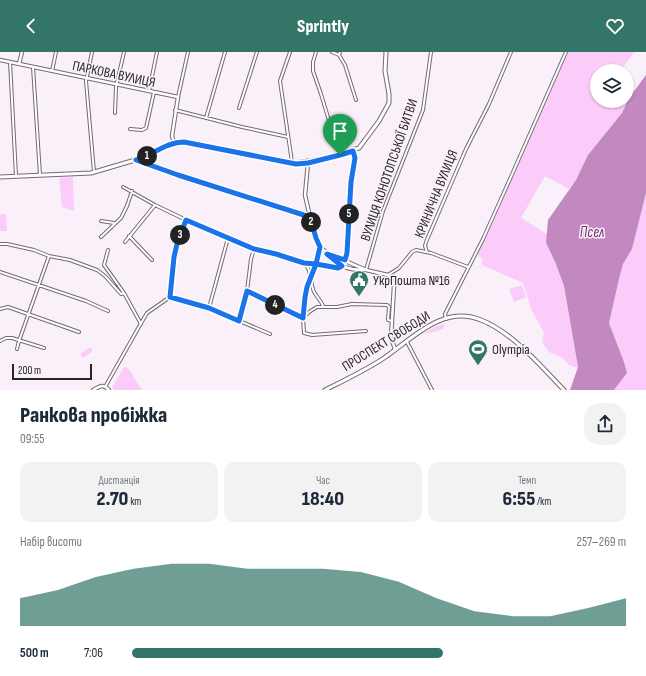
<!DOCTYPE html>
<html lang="uk">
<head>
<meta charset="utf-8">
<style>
	body { margin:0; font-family:"Sofia Sans Condensed",sans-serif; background:#f2f2f3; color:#1f2937; height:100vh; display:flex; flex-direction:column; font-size:15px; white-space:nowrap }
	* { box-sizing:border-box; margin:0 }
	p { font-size:13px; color:#747a83 }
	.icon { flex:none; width:22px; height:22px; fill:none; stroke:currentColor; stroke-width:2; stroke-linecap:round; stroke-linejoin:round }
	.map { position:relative; height:338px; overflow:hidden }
	.sheet { display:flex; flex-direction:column; background:#fff; flex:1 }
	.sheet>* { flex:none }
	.fabs { position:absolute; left:590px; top:12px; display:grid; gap:8px }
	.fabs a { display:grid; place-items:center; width:44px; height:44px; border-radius:50%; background:#fff; box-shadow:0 1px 3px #0004; font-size:20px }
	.scale { position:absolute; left:12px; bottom:10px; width:80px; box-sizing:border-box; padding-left:4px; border:2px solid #282528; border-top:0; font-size:11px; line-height:14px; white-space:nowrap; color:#282528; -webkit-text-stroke:3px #f9f0f9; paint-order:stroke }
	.pin { position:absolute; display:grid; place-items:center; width:34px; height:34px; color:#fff; margin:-41px -17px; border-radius:50% 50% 50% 0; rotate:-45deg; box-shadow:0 0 4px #0007 }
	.pin .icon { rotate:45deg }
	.km { position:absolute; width:20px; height:20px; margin:-10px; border-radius:50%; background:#222; color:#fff; font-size:11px; line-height:20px; text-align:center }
	.round { display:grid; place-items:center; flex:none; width:42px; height:42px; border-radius:16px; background:#f2f2f3 }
	.summary { display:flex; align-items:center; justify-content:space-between; height:68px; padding:0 20px }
	h1 { font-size:22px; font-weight:800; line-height:30px }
	.metrics { display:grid; grid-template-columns:repeat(3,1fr); gap:6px; height:68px; padding:4px 20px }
	.metrics div { display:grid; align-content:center; border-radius:10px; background:#f2f2f3; text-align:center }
	.metrics b { font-size:20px; font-weight:800 }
	.metrics small { font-size:11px; font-weight:400 }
	.metrics p { font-size:11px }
	.chart { height:112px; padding:8px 20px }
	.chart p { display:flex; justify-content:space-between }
	.chart svg { width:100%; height:72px; margin-top:4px; fill:#337668; opacity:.7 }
	ul { padding:0 20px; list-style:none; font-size:13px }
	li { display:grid; grid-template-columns:64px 48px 1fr; align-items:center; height:30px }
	li i { height:10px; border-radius:5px; background:#337668 }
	header { display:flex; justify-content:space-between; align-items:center; height:52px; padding:0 20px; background:#337668; color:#fff; font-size:18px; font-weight:800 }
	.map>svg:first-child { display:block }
</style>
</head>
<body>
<header><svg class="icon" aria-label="back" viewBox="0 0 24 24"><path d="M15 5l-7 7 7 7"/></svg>Sprintly<svg class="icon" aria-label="heart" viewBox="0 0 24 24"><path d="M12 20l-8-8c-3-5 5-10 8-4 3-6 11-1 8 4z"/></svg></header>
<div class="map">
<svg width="646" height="338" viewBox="0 0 646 338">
	<rect width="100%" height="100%" fill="#f9f0f9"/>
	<path fill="#fbccf9" d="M568,0h66l-13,19h-24v30h30v-16l7,6 -5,7 -7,15 -34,42 -12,25 -7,9 -24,-13 -24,42 26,16 -1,10 10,20 8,22 14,82 -9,-3 -6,-7 -14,-6 -7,-10 2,-9 -12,-22 -9,-28 -41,-18v-6l-5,-5 13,-26z
		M73,125l1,34 -12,-4 -3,-29z
		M646,141v197h-32l13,-17 -3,-11 -15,-39 10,-44 4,-15 9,-15z
		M0,162h6l1,17h-7z
		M522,233l4,12 -12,5 -5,-13z
		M442,272l3,2 -2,3 -9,3 -11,2 10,-6z
		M89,296l3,1v3l-8,5h-3v-4z
		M124,315l4,1 14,22h-28l-2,-3z"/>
	<path fill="#c189c0" d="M646,23v118l-14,56 -9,15 -4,15 -10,44 15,39 3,11 -13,17h-44l8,-23 -14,-81 -8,-22 -10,-21 2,-23 28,-40 12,-25 34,-42 7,-15z"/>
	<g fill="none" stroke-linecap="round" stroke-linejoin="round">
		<defs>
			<path id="minor" d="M92,0l-6,29 8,91
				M290,0l-10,29 12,81
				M316,0l-3,10v9l8,23 18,60
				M332,0l7,3
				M340,0l-1,3 6,10 11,35
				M10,10l6,114
				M33,15l7,108
				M52,19l4,-19
				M149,39l8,-39
				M178,45l10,-45
				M239,56l18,-56
				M175,58l67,17 46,10
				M115,61l1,-26 8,-35
				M206,66l19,-66
				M130,77l12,1 4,-2 8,-36
				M137,108l173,57
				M123,135l32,18 31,15 68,29 22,5 28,9 13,1 21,4 4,-2
				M101,169l13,2
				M129,184l23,24
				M101,185l20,-19 6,-12 5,-15
				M125,190l30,-37
				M0,192h7l27,6 15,6 21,4 27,10 8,6 16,18 3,-1
				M320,195l-4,20 -7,15 -4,15 -2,21 1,15 8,2 54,-4
				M108,198l-4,15 20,28 17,31
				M427,200l-2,-6 1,-4 40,-93 23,-45 22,-52
				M345,208l3,-14 4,-74 3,-11 -2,-10
				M305,212c7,7 5,17 8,25 2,7 8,11 10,17
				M366,218l17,-59 40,-101 8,-58
				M0,220l86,29 22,10
				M388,223l11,-7 13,-16 4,-2 15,3 37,14
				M247,239l56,27 6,-6 8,-5h20l15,-3 35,1 2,2 -1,13 4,1
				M170,245l39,11 61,26
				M170,245l4,-40 3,-13 9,-24
				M209,256l19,-70
				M0,257l8,-2 71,25
				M446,267l-1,-5 38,-75 27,-60 56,-127
				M239,269l8,-30 4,-32 3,-10
				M0,289l6,-3h6l32,10
				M407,290l25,48
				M17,297l2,-8 30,-85
				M105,335l39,-69 3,-5 23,-16"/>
			<path id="tertiary" d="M0,8l178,37 -6,39 2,7
				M19,12l3,-12
				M308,111l-3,32 5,22 6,20 4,10 7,6 39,17 22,5 4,5 2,6 -3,52 4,11
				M329,203c12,12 18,15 36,15
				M93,338c6,-3 10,-7 16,0"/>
			<path id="secondary" d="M0,125l91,-4 51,-15 32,-15 10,-1 10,1 101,20 27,-4 37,-11 20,-27 10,-18v-9l-4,-23 1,-19"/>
			<path id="primary" d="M325,338c20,-10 41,-20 59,-32 28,-19 59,-54 97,-38 31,12 60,46 83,70"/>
		</defs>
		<use href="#minor" stroke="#726a71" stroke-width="4"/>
		<use href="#tertiary" stroke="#726a71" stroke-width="4.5"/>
		<use href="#secondary" stroke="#726a71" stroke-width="5"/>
		<use href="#primary" stroke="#726a71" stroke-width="5"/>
		<use href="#minor" stroke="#fff" stroke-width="2"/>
		<use href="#tertiary" stroke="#fff" stroke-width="2.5"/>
		<use href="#secondary" stroke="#fff" stroke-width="3"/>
		<use href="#primary" stroke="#fff" stroke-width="3"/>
	</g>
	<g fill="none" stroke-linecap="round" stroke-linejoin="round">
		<defs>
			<path id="route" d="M340,103l-32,8 -12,1 -112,-22c-17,0 -32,13 -48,18l42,15 132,42 6,21 4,9 -4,17 -12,-1 -28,-9 -22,-5 -68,-29 -9,24 -3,13 -4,40 39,11 30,13 8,-30 56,27 2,-21 2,-10 9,-23 22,4 4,-2 -15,-12 18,6 2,-7 4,-71 4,-24 -2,-7 -13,4"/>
		</defs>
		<use href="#route" stroke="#fff" stroke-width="8"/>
		<use href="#route" stroke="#1a73e8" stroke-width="5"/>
	</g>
	<defs>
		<symbol id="civic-pin" viewBox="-11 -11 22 30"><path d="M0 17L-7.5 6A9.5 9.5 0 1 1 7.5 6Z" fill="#337668" stroke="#f9f0f9"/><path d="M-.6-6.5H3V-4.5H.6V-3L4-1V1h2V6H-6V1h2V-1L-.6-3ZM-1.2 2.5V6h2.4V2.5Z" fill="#fff"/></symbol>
		<symbol id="stadium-pin" viewBox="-11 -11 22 30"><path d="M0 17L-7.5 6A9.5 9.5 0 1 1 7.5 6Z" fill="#337668" stroke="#f9f0f9"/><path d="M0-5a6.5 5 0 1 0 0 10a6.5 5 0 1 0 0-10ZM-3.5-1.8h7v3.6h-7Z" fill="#fff"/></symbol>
	</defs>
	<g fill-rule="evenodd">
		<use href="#civic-pin" x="348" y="217" width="22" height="30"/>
		<use href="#stadium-pin" x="467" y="286" width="22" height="30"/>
	</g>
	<g text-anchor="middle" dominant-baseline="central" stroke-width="3" stroke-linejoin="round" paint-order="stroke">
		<g font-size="14" fill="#282528" stroke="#f9f0f9">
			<text transform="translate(114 22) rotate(12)">ПАРКОВА ВУЛИЦЯ</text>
			<text transform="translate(389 118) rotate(-71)">ВУЛИЦЯ КОНОТОПСЬКОЇ БИТВИ</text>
			<text transform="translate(436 142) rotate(-68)">КРИНИЧНА ВУЛИЦЯ</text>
			<text transform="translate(386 289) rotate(-32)">ПРОСПЕКТ СВОБОДИ</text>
		</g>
		<g font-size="14" fill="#282528" stroke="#f9f0f9" text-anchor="start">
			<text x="373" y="228">УкрПошта №16</text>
			<text x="492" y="297">Olympia</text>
		</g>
		<g font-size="15" font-style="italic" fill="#6f2c6f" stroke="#f9f0f9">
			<text x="592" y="180">Псел</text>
		</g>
	</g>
</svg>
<div class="fabs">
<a><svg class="icon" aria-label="layers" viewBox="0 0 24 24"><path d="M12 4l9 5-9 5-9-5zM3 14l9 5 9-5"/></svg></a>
</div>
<div class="scale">200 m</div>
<div class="pin" style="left:340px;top:103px;background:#1e9e55"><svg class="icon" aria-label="arrive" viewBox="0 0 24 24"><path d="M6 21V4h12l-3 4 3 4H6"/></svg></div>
<b class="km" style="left:147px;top:104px">1</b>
<b class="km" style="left:311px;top:170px">2</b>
<b class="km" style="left:180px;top:183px">3</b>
<b class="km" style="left:275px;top:253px">4</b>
<b class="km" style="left:349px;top:162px">5</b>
</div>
<section class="sheet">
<div class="summary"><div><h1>Ранкова пробіжка</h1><p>09:55</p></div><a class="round"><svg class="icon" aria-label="share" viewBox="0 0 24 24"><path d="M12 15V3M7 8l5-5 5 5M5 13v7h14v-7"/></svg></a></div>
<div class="metrics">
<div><p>Дистанція</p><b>2.70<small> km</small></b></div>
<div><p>Час</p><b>18:40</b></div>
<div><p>Темп</p><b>6:55<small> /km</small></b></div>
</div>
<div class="chart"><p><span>Набір висоти</span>257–269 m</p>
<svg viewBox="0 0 160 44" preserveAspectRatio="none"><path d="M0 44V27L10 22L20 14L30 9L40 6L50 6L60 9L70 9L80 9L90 11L100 17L110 27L120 35L130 38L140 38L150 33L160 27V44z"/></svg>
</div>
<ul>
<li><b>500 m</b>7:06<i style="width:63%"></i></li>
</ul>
</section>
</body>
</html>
